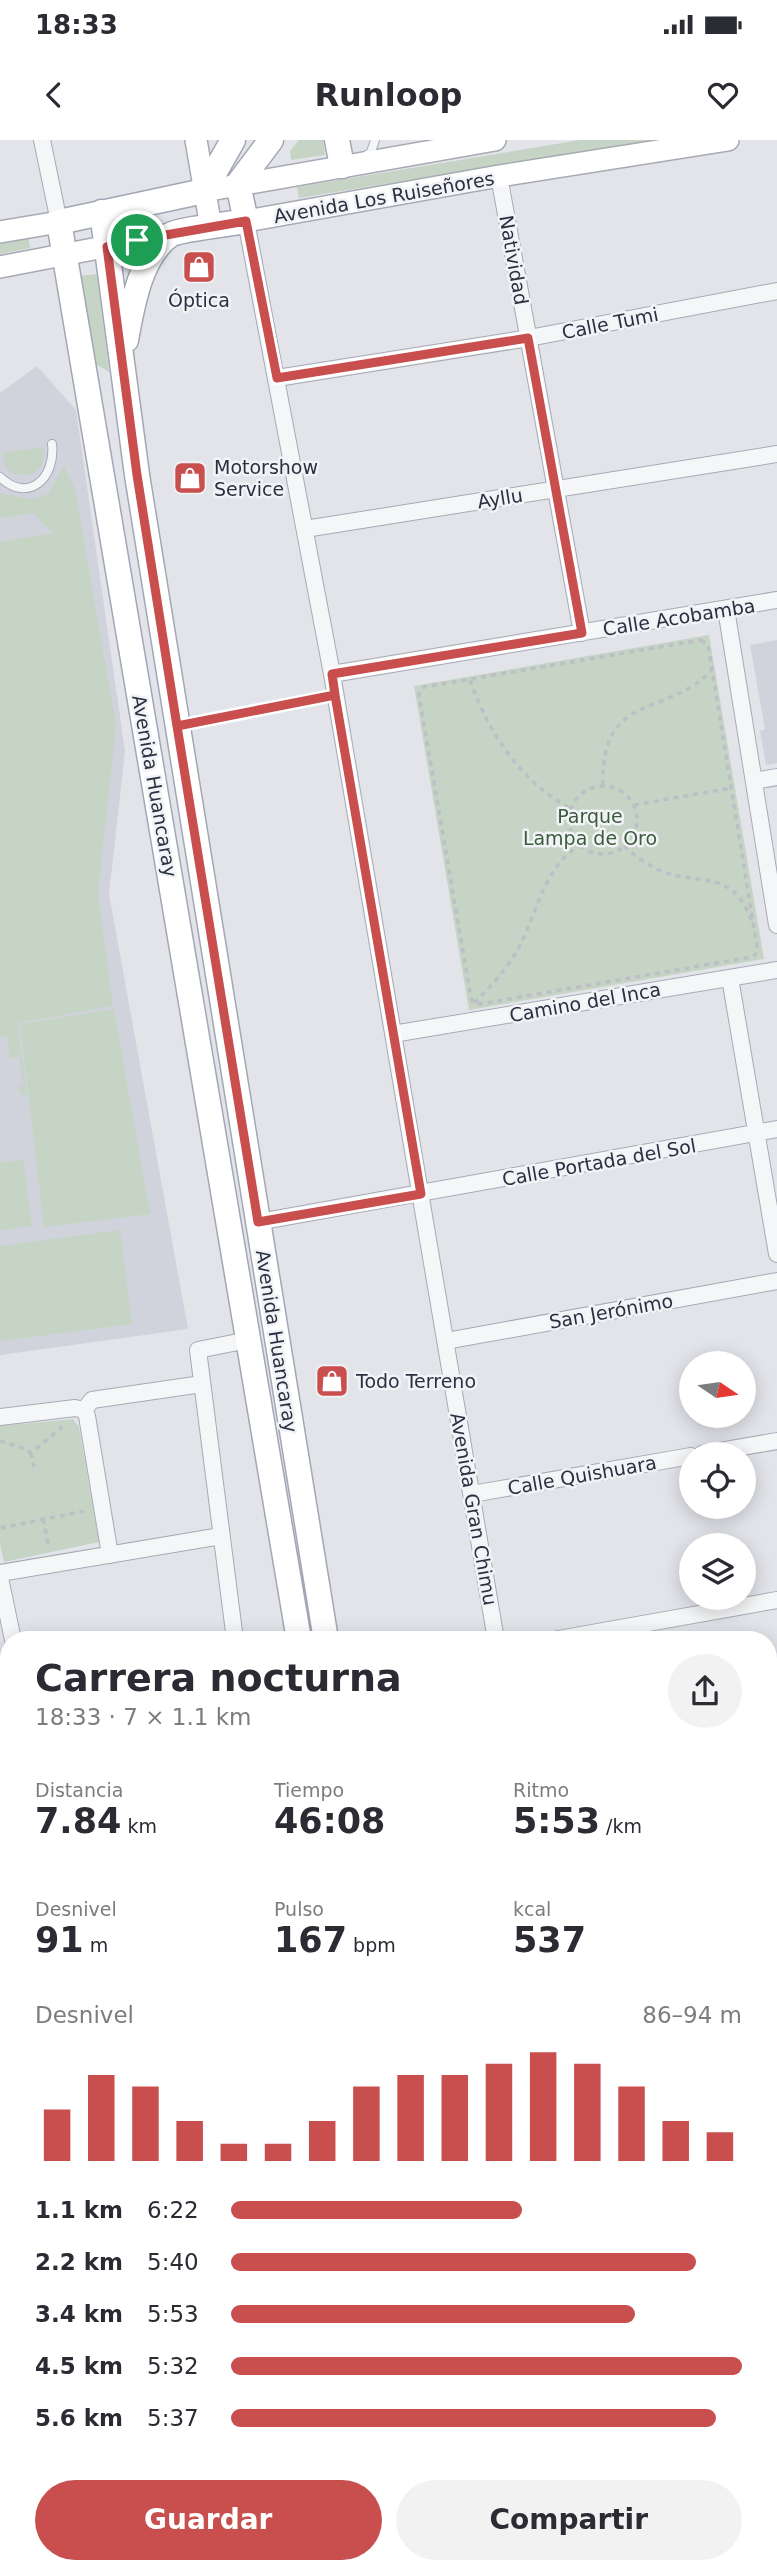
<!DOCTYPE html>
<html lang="es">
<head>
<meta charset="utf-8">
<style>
	body { margin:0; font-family:"DejaVu Sans",sans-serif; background:#f2f2f3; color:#2b2b33; height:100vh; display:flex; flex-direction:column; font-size:26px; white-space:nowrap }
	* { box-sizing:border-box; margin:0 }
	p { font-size:23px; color:#7c7c81 }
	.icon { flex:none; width:38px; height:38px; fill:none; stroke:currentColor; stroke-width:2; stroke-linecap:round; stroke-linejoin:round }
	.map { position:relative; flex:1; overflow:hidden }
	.sheet { position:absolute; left:0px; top:1491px; width:777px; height:943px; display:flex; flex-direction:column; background:#fff; border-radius:28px 28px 0 0; box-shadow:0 4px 18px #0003 }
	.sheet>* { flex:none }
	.needle { width:46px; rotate:103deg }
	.tools { position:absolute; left:679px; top:1211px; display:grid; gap:14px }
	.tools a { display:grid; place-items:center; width:77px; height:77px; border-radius:50%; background:#fff; box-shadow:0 4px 18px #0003; font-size:35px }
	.pin { position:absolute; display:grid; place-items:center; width:60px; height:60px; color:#fff; margin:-30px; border:4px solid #fff; border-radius:50%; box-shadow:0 2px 7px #0007 }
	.round { display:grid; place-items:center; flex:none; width:74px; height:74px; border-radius:37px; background:#f2f2f3 }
	.head { display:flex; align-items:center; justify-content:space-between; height:119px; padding:0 35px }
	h1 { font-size:38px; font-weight:700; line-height:52px }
	.figures { display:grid; grid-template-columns:repeat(3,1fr); gap:10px; height:119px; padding:7px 35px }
	.figures div { display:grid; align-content:center }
	.figures b { font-size:35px; font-weight:700 }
	.figures small { font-size:19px; font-weight:400 }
	.figures p { font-size:19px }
	.chart { height:196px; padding:14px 35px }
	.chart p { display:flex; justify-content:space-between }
	.chart svg { width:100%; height:126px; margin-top:7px; stroke:#c94e4e; stroke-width:6 }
	.cta { display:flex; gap:14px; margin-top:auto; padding:14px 35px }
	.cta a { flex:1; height:80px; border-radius:42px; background:#c94e4e; color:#fff; font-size:28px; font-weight:700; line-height:80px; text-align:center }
	.cta a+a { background:#f2f2f3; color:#2b2b33 }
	ul { padding:0 35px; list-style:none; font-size:23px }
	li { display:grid; grid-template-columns:112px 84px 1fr; align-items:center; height:52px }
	li i { height:18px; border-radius:9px; background:#c94e4e }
	.status { display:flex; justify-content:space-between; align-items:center; height:49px; padding:0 35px; background:#fff; direction:ltr }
	.status svg { height:19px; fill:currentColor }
	header { display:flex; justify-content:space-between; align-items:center; height:91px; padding:0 35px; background:#fff; font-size:32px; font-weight:700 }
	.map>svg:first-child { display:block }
</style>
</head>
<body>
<div class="status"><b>18:33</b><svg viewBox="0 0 49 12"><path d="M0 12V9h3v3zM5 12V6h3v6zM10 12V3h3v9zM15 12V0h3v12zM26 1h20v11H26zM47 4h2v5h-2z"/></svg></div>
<header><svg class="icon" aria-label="back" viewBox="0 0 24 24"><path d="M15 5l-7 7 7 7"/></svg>Runloop<svg class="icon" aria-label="heart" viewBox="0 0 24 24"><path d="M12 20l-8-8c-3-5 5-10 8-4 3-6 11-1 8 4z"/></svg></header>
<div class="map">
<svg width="777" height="2433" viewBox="0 0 777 2433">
	<rect width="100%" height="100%" fill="#e2e4ea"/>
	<path fill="#d1d3dc" d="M37,226l39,44 49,341 -16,143 79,435 -188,26v-962z
		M777,500v123l-11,2 -6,-34 5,-2 -15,-84z"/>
	<path fill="#c5d4c4" d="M299,0h24l2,15 -34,5 -1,-9z
		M580,0h73l-354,58 -2,-11z
		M137,73l3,17 -25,4 -1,-17z
		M28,95l2,13 -30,6v-14z
		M97,134l12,98 -20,-12 -11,-84z
		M43,307c3,12 -1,22 -12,28l-17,-1 -8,-6 -4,-15z
		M64,326l11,23 41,237 -18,167 15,113 -95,17 9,71 -7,1 -1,-9 4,-1 -4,-28 -9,1 -3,-22 -7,1v-495l53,-9 -20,-20 -33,5v-25l30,6 18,-5z
		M709,495l55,324 -295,51 -55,-324z
		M114,869l36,205 -106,13 -24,-203z
		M23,1020l9,66 -32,4v-68z
		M120,1090l12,94 -132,17v-95z
		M73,1279l6,8 20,115 -95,20 -4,-18v-118z"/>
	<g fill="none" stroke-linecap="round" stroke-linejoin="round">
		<defs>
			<path id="lane" d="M364,17l7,-5 4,-12
				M0,337c28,27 56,1 52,-33
				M180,586l156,-31"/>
			<path id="street" d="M42,0l17,82
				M499,36l83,457
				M246,81l86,453 164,966
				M277,238l252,-40 248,-47
				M305,389l472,-75
				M726,469l51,316
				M332,534l445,-74
				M754,641l23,-4
				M730,838l47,276
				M393,894l384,-64
				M258,1082l519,-93
				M446,1201l331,-60
				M84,1270l3,6 23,139
				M84,1270l8,-10 110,-16
				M0,1277l75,-9 9,2
				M702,1314l75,-13
				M472,1354l219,-38
				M0,1433l221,-37
				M0,1438l13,62
				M235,1500l-37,-290 50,-10
				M553,1500l224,-40
				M0,1586l9,64
				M768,1607l9,-1
				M768,1772l9,-1
				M768,2181l9,50
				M0,2309l9,-1
				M768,2409l9,-1
				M56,2426l1,7
				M193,2426v7
				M398,2433l58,-7
				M635,2433l42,-7"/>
			<path id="secondary" d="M196,0l15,87
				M204,51l291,-51
				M246,81l253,-45 229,-36
				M0,92l59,-10
				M0,127l171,-33
				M0,1585l9,-1
				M768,1924l9,-1
				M768,1962l9,-1"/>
			<path id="primary" d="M233,0l-29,51 -145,31 240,1418
				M337,0l5,26
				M102,72l35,263 189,1165
				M126,200c6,-33 14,-84 44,-105 10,-6 61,-11 76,-14l-8,-37 33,-44
				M458,2433v-7
				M487,2433l1,-7"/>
		</defs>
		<use href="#lane" stroke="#a7aab4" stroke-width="10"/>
		<use href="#street" stroke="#a7aab4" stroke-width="18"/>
		<use href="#secondary" stroke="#a7aab4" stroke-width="24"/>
		<use href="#primary" stroke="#a2a7b5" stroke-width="27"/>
		<path stroke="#bcbfc5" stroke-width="3.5" stroke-dasharray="5 5" stroke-linecap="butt" d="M701,500l7,5 49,302 -1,7 -5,3 -271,47 -6,-1 -3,-5 -52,-303 1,-5 4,-3z
			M470,540c19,54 50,101 101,129
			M603,645c-3,-96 68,-67 109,-116
			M569 680a34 34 0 1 1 68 0a34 34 0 1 1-68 0Z
			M634,665l97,-17
			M624,706c11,10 23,19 37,25 37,15 72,-3 90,49
			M474,863c17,-17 34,-35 45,-56 19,-36 24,-79 61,-102
			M0,1301l26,8 5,4 31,-26
			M31,1313l3,14
			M43,1379l6,29
			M1,1388l84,-17"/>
		<use href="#lane" stroke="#f5f6f8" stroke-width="8"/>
		<use href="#street" stroke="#f5f6f8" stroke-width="16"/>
		<use href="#secondary" stroke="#fff" stroke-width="21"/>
		<use href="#primary" stroke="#fff" stroke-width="24"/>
	</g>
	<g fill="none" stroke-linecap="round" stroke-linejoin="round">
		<defs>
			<path id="route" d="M137,100l-30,7 30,228 40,251 158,-31 86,499 -163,28 -81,-496 158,-31 -3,-21 250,-41 -54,-295 -251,40 -31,-157 -109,19"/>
		</defs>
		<use href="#route" stroke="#fff" stroke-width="14"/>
		<use href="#route" stroke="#c94e4e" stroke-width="9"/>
	</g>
	<defs>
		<symbol id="shop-square" viewBox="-11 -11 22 22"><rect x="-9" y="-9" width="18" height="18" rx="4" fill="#c94e4e" stroke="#f2f3f7"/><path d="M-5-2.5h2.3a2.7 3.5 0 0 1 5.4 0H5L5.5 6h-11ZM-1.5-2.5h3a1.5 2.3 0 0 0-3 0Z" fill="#fff"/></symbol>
	</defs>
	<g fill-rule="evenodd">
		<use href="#shop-square" x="180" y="108" width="38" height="38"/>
		<use href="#shop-square" x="171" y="319" width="38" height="38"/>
		<use href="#shop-square" x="313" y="1222" width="38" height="38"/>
	</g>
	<g text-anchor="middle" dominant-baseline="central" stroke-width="5" stroke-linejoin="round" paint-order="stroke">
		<g font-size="19" fill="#2b3041" stroke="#f2f3f7">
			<text transform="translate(384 57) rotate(-10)">Avenida Los Ruiseñores</text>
			<text transform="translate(514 120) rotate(80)">Natividad</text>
			<text transform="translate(610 183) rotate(-11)">Calle Tumi</text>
			<text transform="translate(500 358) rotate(-9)">Ayllu</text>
			<text transform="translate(679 477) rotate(-9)">Calle Acobamba</text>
			<text transform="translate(155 646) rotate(80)">Avenida Huancaray</text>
			<text transform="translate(585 862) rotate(-10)">Camino del Inca</text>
			<text transform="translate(599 1022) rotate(-10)">Calle Portada del Sol</text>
			<text transform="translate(611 1171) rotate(-10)">San Jerónimo</text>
			<text transform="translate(277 1201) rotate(81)">Avenida Huancaray</text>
			<text transform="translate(582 1335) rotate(-10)">Calle Quishuara</text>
			<text transform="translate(474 1369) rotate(80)">Avenida Gran Chimu</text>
		</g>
		<g font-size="19" fill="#2b3041" stroke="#f2f3f7" text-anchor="start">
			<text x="199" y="160" text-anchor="middle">Óptica</text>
			<text x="214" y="327">Motorshow<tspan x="214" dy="22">Service</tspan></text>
			<text x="356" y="1241">Todo Terreno</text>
		</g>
		<g font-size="19" fill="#3a5c39" stroke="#f2f3f7">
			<text x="590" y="676">Parque<tspan x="590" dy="22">Lampa de Oro</tspan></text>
		</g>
	</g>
</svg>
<div class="tools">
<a><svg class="needle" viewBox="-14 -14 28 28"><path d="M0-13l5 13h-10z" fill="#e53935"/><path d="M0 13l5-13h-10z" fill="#7c7c81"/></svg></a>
<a><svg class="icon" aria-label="locate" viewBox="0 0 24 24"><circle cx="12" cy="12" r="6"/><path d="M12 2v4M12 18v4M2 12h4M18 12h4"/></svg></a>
<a><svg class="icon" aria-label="layers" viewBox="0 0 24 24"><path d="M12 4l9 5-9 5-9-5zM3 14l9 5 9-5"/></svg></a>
</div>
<div class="pin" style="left:137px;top:100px;background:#1e9e55"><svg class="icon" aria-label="arrive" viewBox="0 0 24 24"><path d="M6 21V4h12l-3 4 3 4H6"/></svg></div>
<section class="sheet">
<div class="head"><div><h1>Carrera nocturna</h1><p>18:33 · 7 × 1.1 km</p></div><a class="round"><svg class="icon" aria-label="share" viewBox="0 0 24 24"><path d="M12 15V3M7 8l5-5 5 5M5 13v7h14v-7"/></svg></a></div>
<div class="figures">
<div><p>Distancia</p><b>7.84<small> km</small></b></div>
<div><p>Tiempo</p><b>46:08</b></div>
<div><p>Ritmo</p><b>5:53<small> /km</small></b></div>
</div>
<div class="figures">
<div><p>Desnivel</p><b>91<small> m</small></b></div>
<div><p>Pulso</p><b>167<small> bpm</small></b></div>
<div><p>kcal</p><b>537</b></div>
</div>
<div class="chart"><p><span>Desnivel</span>86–94 m</p>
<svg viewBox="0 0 160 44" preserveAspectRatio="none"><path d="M5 44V26M15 44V14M25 44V18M35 44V30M45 44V38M55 44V38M65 44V30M75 44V18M85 44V14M95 44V14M105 44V10M115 44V6M125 44V10M135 44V18M145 44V30M155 44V34"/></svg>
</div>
<ul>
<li><b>1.1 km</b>6:22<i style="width:57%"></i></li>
<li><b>2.2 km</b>5:40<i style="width:91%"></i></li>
<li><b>3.4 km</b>5:53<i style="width:79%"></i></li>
<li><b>4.5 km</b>5:32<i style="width:100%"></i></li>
<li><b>5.6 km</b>5:37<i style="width:95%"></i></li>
</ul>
<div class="cta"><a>Guardar</a><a>Compartir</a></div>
</section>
</div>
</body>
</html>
